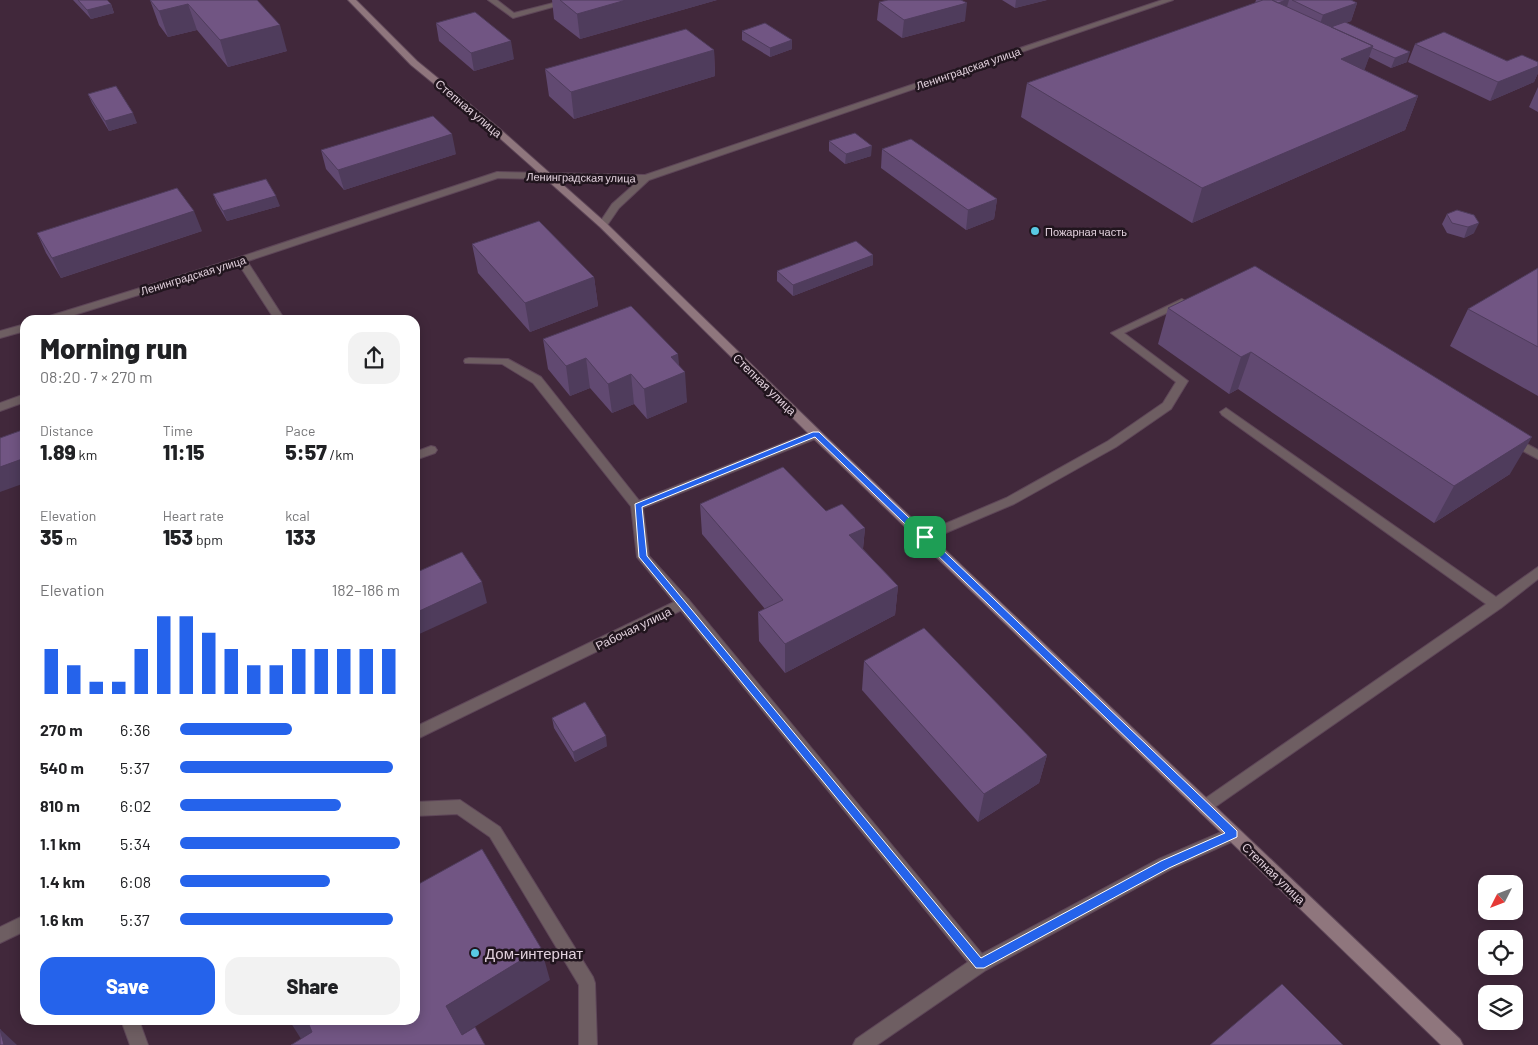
<!DOCTYPE html>
<html lang="en">
<head>
<meta charset="utf-8">
<style>
	body { margin:0; font-family:Barlow,sans-serif; background:#f2f2f2; color:#202124; height:100vh; display:flex; flex-direction:column; font-size:19px; white-space:nowrap }
	* { box-sizing:border-box; margin:0 }
	p { font-size:16px; color:#757577 }
	.icon { flex:none; width:28px; height:28px; fill:none; stroke:currentColor; stroke-width:2; stroke-linecap:round; stroke-linejoin:round }
	.map { position:relative; flex:1; overflow:hidden }
	.side { position:absolute; left:20px; top:315px; width:400px; height:710px; display:flex; flex-direction:column; background:#fff; border-radius:15px; box-shadow:0 2px 12px #0003 }
	.side>* { flex:none }
	.needle { width:32px; rotate:228deg }
	.buttons { position:absolute; left:1478px; top:875px; display:grid; gap:10px }
	.buttons a { display:grid; place-items:center; width:45px; height:45px; border-radius:10px; background:#fff; box-shadow:0 2px 12px #0003; font-size:25px }
	.pin { position:absolute; display:grid; place-items:center; width:42px; height:42px; color:#fff; margin:-21px; border-radius:10px; box-shadow:0 2px 8px #0006 }
	.round { display:grid; place-items:center; flex:none; width:52px; height:52px; border-radius:15px; background:#f2f2f2 }
	.headline { display:flex; align-items:center; justify-content:space-between; height:85px; padding:0 20px }
	h1 { font-size:28px; font-weight:800; line-height:38px }
	.stats { display:grid; grid-template-columns:repeat(3,1fr); gap:8px; height:85px; padding:5px 20px }
	.stats div { display:grid; align-content:center }
	.stats b { font-size:21px; font-weight:800 }
	.stats small { font-size:14px; font-weight:400 }
	.stats p { font-size:14px }
	.chart { height:140px; padding:10px 20px }
	.chart p { display:flex; justify-content:space-between }
	.chart svg { width:100%; height:90px; margin-top:5px; stroke:#2563eb; stroke-width:6 }
	.cta { display:flex; gap:10px; margin-top:auto; padding:10px 20px }
	.cta a { flex:1; height:58px; border-radius:15px; background:#2563eb; color:#fff; font-size:20px; font-weight:800; line-height:58px; text-align:center }
	.cta a+a { background:#f2f2f2; color:#202124 }
	ul { padding:0 20px; list-style:none; font-size:16px }
	li { display:grid; grid-template-columns:80px 60px 1fr; align-items:center; height:38px }
	li i { height:12px; border-radius:6px; background:#2563eb }
	.map>svg:first-child { display:block }
</style>
</head>
<body>
<div class="map">
<svg width="1538" height="1045" viewBox="0 0 1538 1045">
	<rect width="100%" height="100%" fill="#41283b"/>
	<g fill="none" stroke-linecap="round" stroke-linejoin="round">
		<defs>
			<path id="lane" d="M488,0h9l17,13 51,-13h13l-65,18z
				M241,257l4,1 40,62h-10l-39,-60z
				M1182,299l5,3 -1,2 -62,29 64,48 -17,28 -55,38 -102,57 -85,36h-8l-2,-3 2,-3 85,-36 102,-57 55,-38 13,-21 -65,-49z
				M469,358l39,1 33,18 100,126 2,3 -2,3h-8l-100,-126 -31,-19 -37,-1 -1,-2 1,-2z
				M1226,408l270,189 42,-30v12l-37,29 -296,206 -5,-2 -3,-5 3,-5 286,-198 -264,-189 -2,-3z
				M1512,436l26,14v9l-30,-16 -2,-3z
				M431,446l4,1 2,3 -2,3 -20,7v-8z
				M683,598l5,1 294,355 177,-95 74,-32 5,2 3,5 -3,5 -67,30 -185,101 -109,75h-24l3,-6 112,-77 -290,-355 -2,-4 2,-4z
				M460,800l40,27 93,150 2,6 2,62h-18v-60l-89,-148 -33,-23 -42,2v-14z
				M121,1020h18l9,25h-18z"/>
			<path id="street" d="M1162,0h11l-524,180 -30,28 -13,19 -3,1 -5,-3 14,-21 26,-23 -140,-3 -253,84 -187,58h-16l1,-2 194,-60 260,-86 148,3z
				M25,324v7l-25,7v-7z
				M25,394v8l-25,9v-8z
				M816,430l4,1 2,3 -2,3 -177,71 6,48 39,43 2,4 -2,4 -273,133v-13l259,-125 -37,-45 -6,-51 2,-3z
				M25,915v16l-25,12v-16z"/>
			<path id="secondary" d="M348,0h8l61,61 83,68 106,94 214,208 640,608 3,6h-22l-629,-608 -212,-210 -106,-94 -83,-68z"/>
		</defs>
		<use href="#lane" stroke="#5e4658" stroke-width="2"/>
		<use href="#street" stroke="#5e4658" stroke-width="2"/>
		<use href="#secondary" stroke="#5e4658" stroke-width="2"/>
		<use href="#lane" fill="#6e5e62" fill-rule="evenodd"/>
		<use href="#street" fill="#6e5e62" fill-rule="evenodd"/>
		<use href="#secondary" fill="#8f767d" fill-rule="evenodd"/>
	</g>
	<path fill="#614971" d="M73,0h34l4,4 3,9 -23,6z
		M150,0h107l30,51 -59,16 -31,-37 -29,7 -9,-12z
		M552,0h165l-137,39 -26,-20z
		M1002,0h45l-32,8z
		M1256,0h95l6,3 -6,18 -5,2 61,39 -16,6 -22,-11 -5,13 54,26 -13,34 -213,93 -171,-106 6,-34 228,-80z
		M879,2l86,19 -63,17 -25,-18z
		M436,23l78,36 -40,12 -35,-30z
		M742,31l50,9v9l-22,8 -28,-17z
		M1415,44l92,17 31,1v11l-4,9 -44,19 -82,-39z
		M714,50l1,26 -141,43 -25,-23 -4,-27z
		M1538,87v25l-9,-5z
		M88,94l49,29 -28,8 -17,-28z
		M829,141l42,15 -26,8 -16,-13z
		M882,149l115,50 -3,20 -28,11 -85,-62z
		M321,150l135,4 -112,36 -18,-21z
		M213,194l67,12 -53,15 -10,-17z
		M1447,214l27,1v18l-10,5 -17,-5 -5,-9z
		M202,231l-141,47 -15,-25 -9,-20z
		M472,244l122,33 4,29 -68,26 -52,-59z
		M873,255v10l-80,31 -16,-15v-10z
		M1538,268v128l-88,-50 18,-37z
		M1168,308l342,166 -76,49 -196,-134 -9,5 -71,-50z
		M543,339l136,27 8,36 -40,17 -13,-15 -22,9 -22,-25 -20,8 -22,-27z
		M700,504l126,7 39,17 -2,21 35,37 -3,29 -110,58 -26,-32 -1,-29 7,-3 -63,-75z
		M864,661l183,94 -8,28 -61,39 -116,-132z
		M552,718l55,28 -32,16 -21,-34z"/>
	<path fill="#4f3c5c" d="M626,0h91l-137,39 -3,-25z
		M1016,0h31l-32,8z
		M1286,0h3l-5,17 -13,-12z
		M967,3l-2,18 -63,17 2,-18z
		M1357,3l-6,18 -34,12 6,-18z
		M111,4l3,9 -23,6 -4,-9z
		M188,4l9,26 -29,7 -9,-26z
		M280,25l7,26 -59,16 -8,-27z
		M792,40v9l-22,8v-9z
		M511,41l3,18 -40,12 -3,-18z
		M1373,46l-12,34 -20,-21z
		M714,50l1,26 -141,43 -3,-27z
		M1410,52l-3,10 -16,6 4,-10z
		M1538,66v7l-4,9 -44,19 8,-19z
		M1418,96l-13,34 -213,93 10,-35z
		M133,113l4,10 -28,8 -4,-10z
		M452,134l4,20 -112,36 -6,-20z
		M872,146l-1,10 -26,8 1,-10z
		M276,196l4,10 -53,15 -4,-10z
		M997,199l-3,20 -28,11 2,-20z
		M194,211l8,20 -141,47 -9,-20z
		M1479,223l-5,10 -10,5 4,-11z
		M873,255v10l-80,31v-11z
		M594,277l4,29 -68,26 -5,-29z
		M1251,352l-13,37 -9,5 12,-37z
		M678,354l2,20 5,-2 2,30 -40,17 -3,-30 27,-32z
		M586,358l4,30 -20,8 -4,-30z
		M631,374l3,30 -22,9 -4,-29z
		M1532,437l-22,37 -76,49 20,-37z
		M25,458v25l-25,9v-25z
		M865,528l-3,29 -13,-22z
		M482,582l5,21 -72,33v-23z
		M898,586l-3,29 -110,58v-29z
		M606,736l1,10 -32,16 -2,-10z
		M1047,755l-8,28 -61,39 6,-28z
		M541,948l9,32 -90,56 -14,-30z
		M289,1020h21l8,13 -15,9z
		M0,1029l17,16h-13z"/>
	<path fill="#715583" stroke="#4f3c5c" d="M78,0h29l4,4 -24,6z
		M150,0h107l23,25 -60,15 -32,-36 -29,7z
		M560,0h66l-49,14z
		M888,0h73l6,3 -63,17 -25,-18z
		M1263,0h9l101,46 -32,13 77,37 -216,92 -175,-105z
		M1272,0h14l-8,3z
		M1292,0h59l6,3 -34,12z
		M475,12l36,29 -40,12 -35,-30z
		M1345,22l65,30 -15,6 -23,-10 1,-2 -42,-19z
		M765,23l27,17 -22,8 -28,-17z
		M686,29l28,21 -143,42 -26,-23z
		M1444,32l63,29 15,-6 16,7v4l-40,16 -83,-38z
		M116,86l17,27 -28,8 -17,-27z
		M433,116l19,18 -114,36 -17,-20z
		M855,133l17,13 -26,8 -17,-13z
		M911,139l86,60 -29,11 -86,-61z
		M266,179l10,17 -53,15 -10,-17z
		M177,188l17,23 -142,47 -15,-25z
		M1457,210l17,5 5,8 -11,4 -16,-4 -5,-9z
		M539,221l55,56 -69,26 -53,-59z
		M856,241l17,14 -80,30 -16,-14z
		M1255,266l277,171 -78,49 -203,-134 -10,5 -73,-49z
		M1538,268v79l-70,-38z
		M631,306l47,48 -7,3 14,15 -41,17 -13,-15 -23,10 -22,-26 -20,8 -23,-27z
		M257,318l1,2h-8z
		M25,429v29l-25,9v-29z
		M783,467l43,44 16,-7 23,24 -16,7 49,51 -113,58 -27,-32 25,-12 -83,-96z
		M462,552l20,30 -67,31v-40z
		M924,628l123,127 -63,39 -120,-133z
		M585,702l21,34 -33,16 -21,-34z
		M482,849l59,99 -95,58 16,29 13,-8 10,18h-194l21,-13 -5,-12h108v-134z
		M1282,984l61,61h-133z
		M0,1029l4,16h-4z"/>
	<path fill="#2563eb" stroke="#fff" fill-rule="evenodd" d="M813,432h6l418,399v6l-68,31 -185,100h-8l-337,-411 -4,-53zM815,437l410,396 -64,28 -180,97 -334,-402 -5,-49z"/>
	<g fill="#58c9e3" stroke="#21151e" stroke-width="2">
		<circle cx="1035" cy="231" r="5"/>
		<circle cx="475" cy="953" r="5"/>
	</g>
	<g text-anchor="middle" dominant-baseline="central" stroke-width="5" stroke-linejoin="round" paint-order="stroke">
		<g font-size="11" fill="#e1d0dc" stroke="#21151e">
			<text transform="translate(968 68) rotate(-19)">Ленинградская улица</text>
			<text transform="translate(581 177) rotate(1)">Ленинградская улица</text>
			<text transform="translate(193 275) rotate(-17)">Ленинградская улица</text>
		</g>
		<g font-size="11" fill="#e1d0dc" stroke="#21151e" text-anchor="start">
			<text x="1045" y="231">Пожарная часть</text>
		</g>
		<g font-size="12" fill="#e1d0dc" stroke="#21151e">
			<text transform="translate(469 108) rotate(40)">Степная улица</text>
			<text transform="translate(765 384) rotate(44)">Степная улица</text>
			<text transform="translate(633 628) rotate(-26)">Рабочая улица</text>
			<text transform="translate(1274 873) rotate(44)">Степная улица</text>
		</g>
		<g font-size="15" fill="#e1d0dc" stroke="#21151e" text-anchor="start">
			<text x="485" y="953">Дом-интернат</text>
		</g>
	</g>
</svg>
<div class="buttons">
<a><svg class="needle" viewBox="-14 -14 28 28"><path d="M0-13l5 13h-10z" fill="#e53935"/><path d="M0 13l5-13h-10z" fill="#757577"/></svg></a>
<a><svg class="icon" aria-label="locate" viewBox="0 0 24 24"><circle cx="12" cy="12" r="6"/><path d="M12 2v4M12 18v4M2 12h4M18 12h4"/></svg></a>
<a><svg class="icon" aria-label="layers" viewBox="0 0 24 24"><path d="M12 4l9 5-9 5-9-5zM3 14l9 5 9-5"/></svg></a>
</div>
<div class="pin" style="left:925px;top:537px;background:#1e9e55"><svg class="icon" aria-label="arrive" viewBox="0 0 24 24"><path d="M6 21V4h12l-3 4 3 4H6"/></svg></div>
<section class="side">
<div class="headline"><div><h1>Morning run</h1><p>08:20 · 7 × 270 m</p></div><a class="round"><svg class="icon" aria-label="share" viewBox="0 0 24 24"><path d="M12 15V3M7 8l5-5 5 5M5 13v7h14v-7"/></svg></a></div>
<div class="stats">
<div><p>Distance</p><b>1.89<small> km</small></b></div>
<div><p>Time</p><b>11:15</b></div>
<div><p>Pace</p><b>5:57<small> /km</small></b></div>
</div>
<div class="stats">
<div><p>Elevation</p><b>35<small> m</small></b></div>
<div><p>Heart rate</p><b>153<small> bpm</small></b></div>
<div><p>kcal</p><b>133</b></div>
</div>
<div class="chart"><p><span>Elevation</span>182–186 m</p>
<svg viewBox="0 0 160 44" preserveAspectRatio="none"><path d="M5 44V22M15 44V30M25 44V38M35 44V38M45 44V22M55 44V6M65 44V6M75 44V14M85 44V22M95 44V30M105 44V30M115 44V22M125 44V22M135 44V22M145 44V22M155 44V22"/></svg>
</div>
<ul>
<li><b>270 m</b>6:36<i style="width:51%"></i></li>
<li><b>540 m</b>5:37<i style="width:97%"></i></li>
<li><b>810 m</b>6:02<i style="width:73%"></i></li>
<li><b>1.1 km</b>5:34<i style="width:100%"></i></li>
<li><b>1.4 km</b>6:08<i style="width:68%"></i></li>
<li><b>1.6 km</b>5:37<i style="width:97%"></i></li>
</ul>
<div class="cta"><a>Save</a><a>Share</a></div>
</section>
</div>
</body>
</html>
